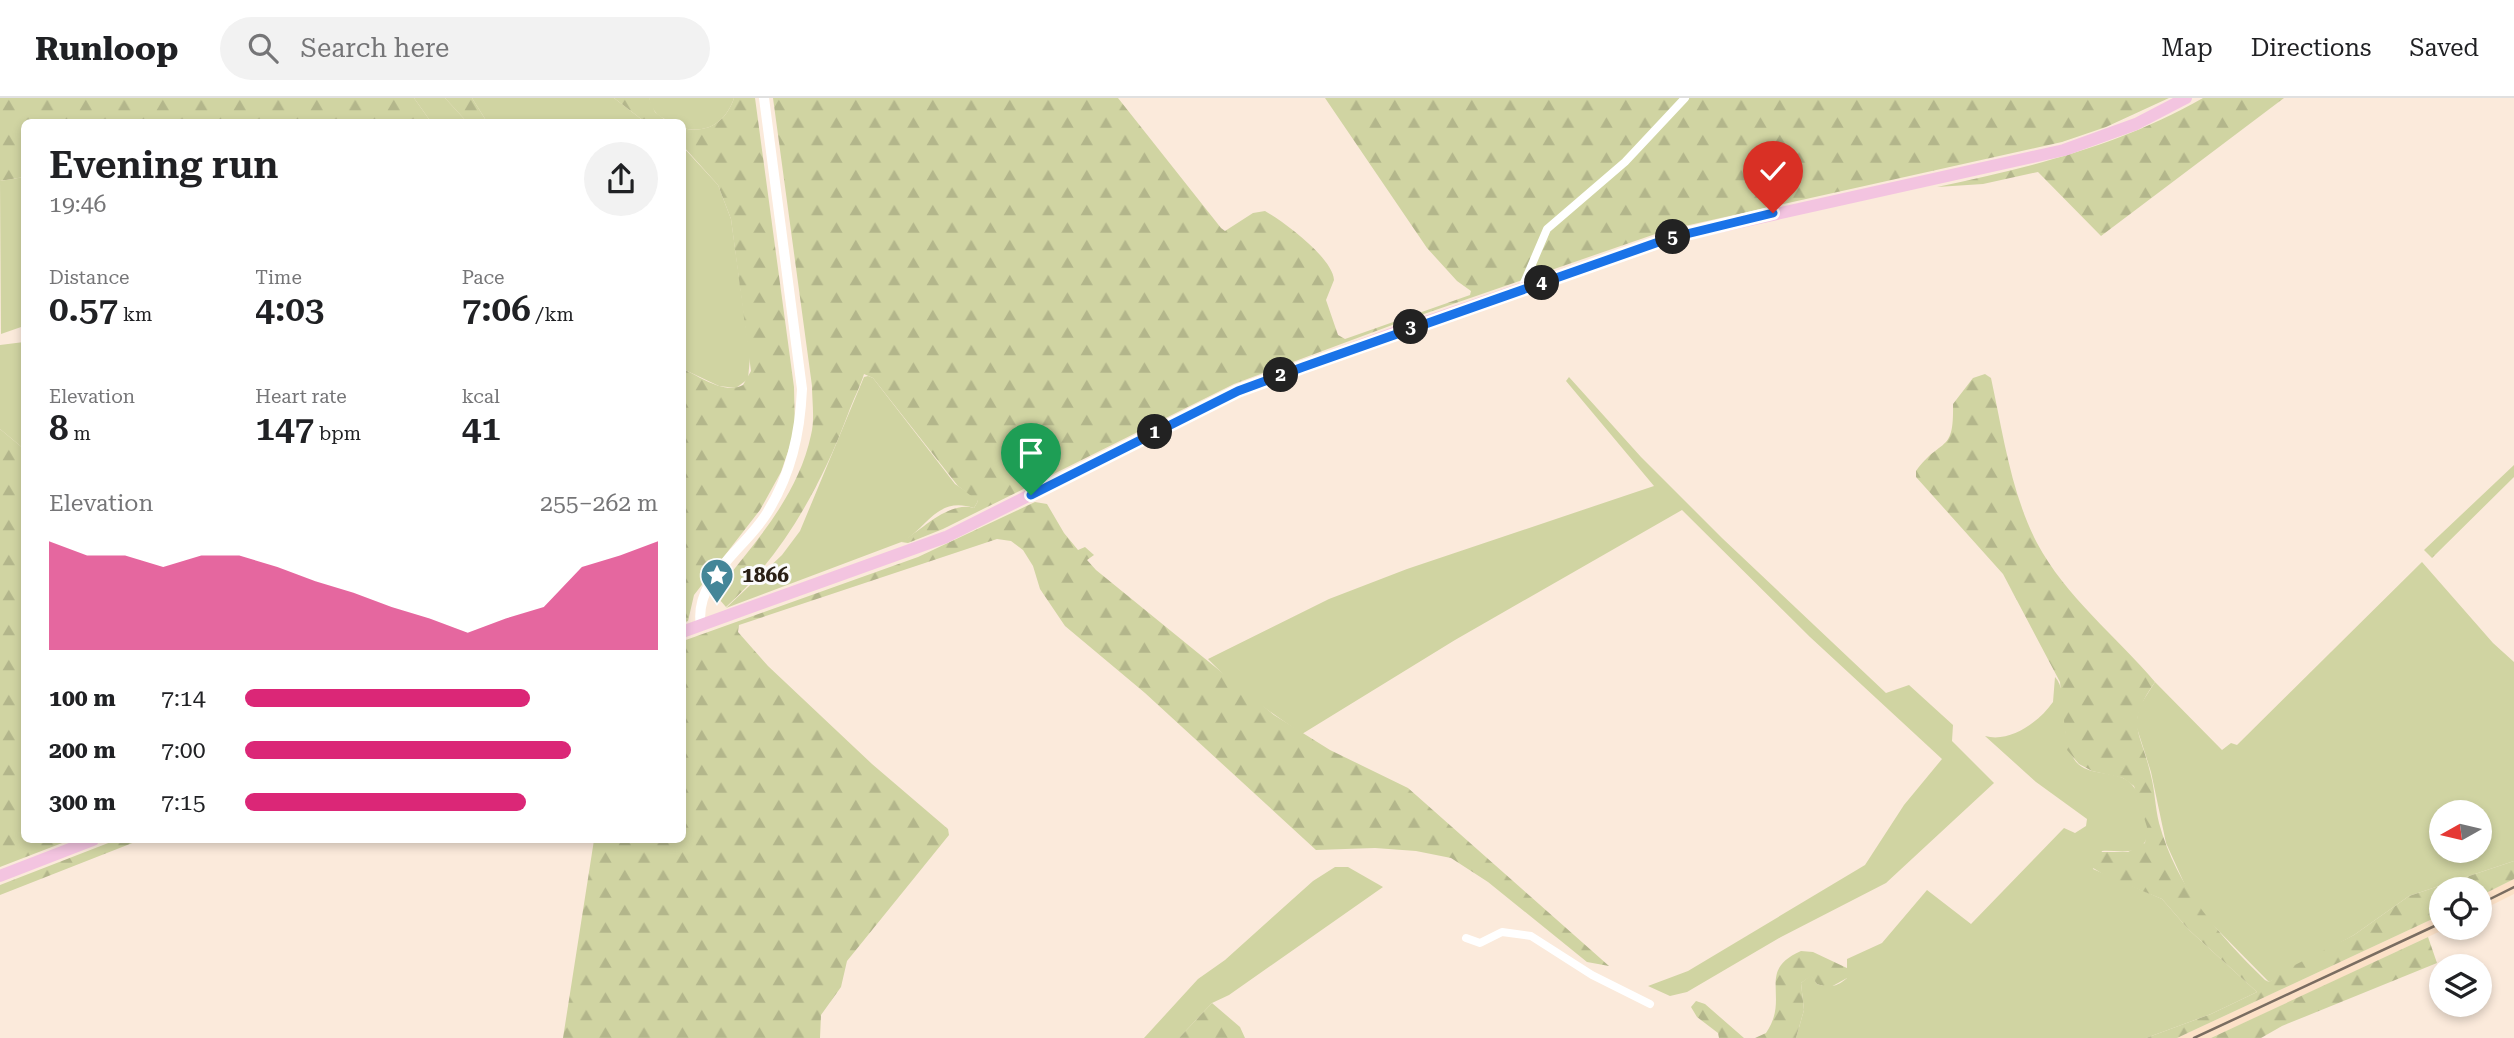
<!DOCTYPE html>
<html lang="en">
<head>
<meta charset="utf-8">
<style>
	body { margin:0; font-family:"Roboto Serif",serif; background:#f2f2f2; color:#202124; height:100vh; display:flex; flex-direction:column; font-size:26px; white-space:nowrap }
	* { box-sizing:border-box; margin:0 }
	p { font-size:23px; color:#757577 }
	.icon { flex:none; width:38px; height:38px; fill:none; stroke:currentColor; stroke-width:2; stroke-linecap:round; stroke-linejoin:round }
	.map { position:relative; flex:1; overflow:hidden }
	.panel { position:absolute; left:21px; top:21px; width:665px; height:724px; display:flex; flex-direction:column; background:#fff; border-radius:10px; box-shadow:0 4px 10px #0003 }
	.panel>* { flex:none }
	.needle { width:46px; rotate:262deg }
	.fabs { position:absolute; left:2429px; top:702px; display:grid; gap:14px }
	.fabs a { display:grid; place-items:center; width:63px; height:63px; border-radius:50%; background:#fff; box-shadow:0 4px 10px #0003; font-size:35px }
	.pin { position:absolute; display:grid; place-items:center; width:60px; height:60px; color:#fff; margin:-72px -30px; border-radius:50% 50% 50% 0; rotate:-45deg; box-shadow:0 0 7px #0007 }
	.pin .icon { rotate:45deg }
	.km { position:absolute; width:35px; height:35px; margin:-18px; border-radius:50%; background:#222; color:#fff; font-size:19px; line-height:35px; text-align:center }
	.round { display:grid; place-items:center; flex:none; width:74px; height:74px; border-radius:37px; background:#f2f2f2 }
	.summary { display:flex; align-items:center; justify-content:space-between; height:119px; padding:0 28px }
	h1 { font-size:38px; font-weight:600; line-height:52px }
	.metrics { display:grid; grid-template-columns:repeat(3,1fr); gap:10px; height:119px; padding:7px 28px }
	.metrics div { display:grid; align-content:center }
	.metrics b { font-size:35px; font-weight:600 }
	.metrics small { font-size:19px; font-weight:400 }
	.metrics p { font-size:19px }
	.chart { height:196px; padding:14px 28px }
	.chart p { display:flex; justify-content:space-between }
	.chart svg { width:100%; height:126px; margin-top:7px; fill:#db2777; opacity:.7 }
	ul { padding:0 28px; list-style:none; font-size:23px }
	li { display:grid; grid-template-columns:112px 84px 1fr; align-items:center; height:52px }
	li i { height:18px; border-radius:9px; background:#db2777 }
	header { display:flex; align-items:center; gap:42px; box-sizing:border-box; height:98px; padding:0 35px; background:#fff; border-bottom:2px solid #e0e0e0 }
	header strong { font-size:33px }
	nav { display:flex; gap:38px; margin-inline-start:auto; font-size:24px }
	.search { width:490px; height:63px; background:#f2f2f2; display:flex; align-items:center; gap:18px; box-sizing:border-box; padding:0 24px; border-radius:38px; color:#757577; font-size:26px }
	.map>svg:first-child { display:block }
</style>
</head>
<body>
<header>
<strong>Runloop</strong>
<div class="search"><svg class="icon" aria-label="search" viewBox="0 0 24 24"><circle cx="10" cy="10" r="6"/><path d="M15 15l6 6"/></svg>Search here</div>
<nav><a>Map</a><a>Directions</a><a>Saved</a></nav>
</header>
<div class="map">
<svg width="2514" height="940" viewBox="0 0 2514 940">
	<defs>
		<pattern id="forest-firs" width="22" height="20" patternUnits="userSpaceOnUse" patternTransform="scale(1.75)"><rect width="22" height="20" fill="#d0d4a2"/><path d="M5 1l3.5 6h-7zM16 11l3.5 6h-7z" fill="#b3b68b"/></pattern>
	</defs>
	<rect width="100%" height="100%" fill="#fbeadb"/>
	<path fill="#fce1c7" d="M2514,781v15l-34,17v-15z
		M2441,817v13h6l-147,69 -89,41h-34z"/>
	<path fill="#d0d4a2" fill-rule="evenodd" d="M414,0h31l22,24h-36z
		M472,0h142l31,24h-158z
		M649,0h85c-8,24 -26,36 -51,30l-1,-6c-17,0 -29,-6 -33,-24z
		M682,48l36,39 13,34 19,138 -2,22 -12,9 -17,-2 -36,-17z
		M24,79v149l-23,8 -1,-153z
		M24,244v107l-24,-20v-84z
		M868,278l5,2 82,106 21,14 2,3 -4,7c-36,-12 -46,18 -70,33l-178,67 56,-53 18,-24 64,-154z
		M1569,279l72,80 81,81 164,155 23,-8 44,40 -1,16 42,42 -108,100 -105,54 -94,55 -17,4 -22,-10 40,-15 177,-106 39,-60 38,-46 -132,-122 -128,-127 -227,130 -153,94 -64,-45 -30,-30 121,-60 78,-30 247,-83 -88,-105z
		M2422,464l71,81 21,19v199l-105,35 -55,39 -85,47 -66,-67 -18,-30 -19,-42 -15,-71 -15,-47 3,-18 16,-25 67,68 9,-7 6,2zM2441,714h39v38h-39z
		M2055,579c15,16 4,59 19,82 11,18 40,11 54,22 14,10 30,57 11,67 -11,6 -25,2 -37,3l-9,18 69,30 27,31 68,62 -46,22 -65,24h-350l8,-28 -3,-27 10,-8 6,9c12,4 20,3 30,-6v-19l35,-16 45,-53 44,34 93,-96 11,5 11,-7 1,-7 -51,-37 -51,-46c25,7 54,-14 68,-34z
		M1335,769h13l35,20 -154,108 -17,8 -33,35h-35l54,-59 27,-19 88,-79z"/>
	<path fill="url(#forest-firs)" d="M0,0h414l17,24h-407v55l-24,4z
		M445,0h27l15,24h-20z
		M614,0h35l6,14 13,10h-23z
		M734,0h21l39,289 1,44 -14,41 -21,38 -66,85 -6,26 -5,2v-254c16,7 41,26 60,16l8,-14 -20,-152 -13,-34 -35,-39 -1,-18c26,6 44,-6 52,-30z
		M773,0h345l103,130 4,3 28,-18 12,-2c18,10 68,47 69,69l-8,20 12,35 7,4 125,-44 1,-4 -14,-10 -30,-33 -102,-150h844l-63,29 -44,15 -395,88 -272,94 -161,60 -291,145 -35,14 -7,-1c20,-11 48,-42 73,-34l4,-7 -20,-15 -85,-108 -9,-4c-4,13 -11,26 -16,40 -27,72 -65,141 -122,193l-7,-8v-11c37,-47 79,-92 92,-153 4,-15 1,-34 1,-49z
		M2203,0h81l-183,138 -63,-64 -55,12 -46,3c94,-20 182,-41 266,-89z
		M1985,276l6,4c12,55 20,115 46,165 28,53 80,94 118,139 -31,44 -14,48 -4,94 4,15 4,31 8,47 18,65 59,111 106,157l4,2 20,-14 65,-33 55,-39 105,-35v18l-34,17v-7h-39v26l-264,123h-31l65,-24 46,-22 -68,-62 -27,-31 -56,-23 -16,-10 -2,-7 6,-7h34l17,-9 2,-16 -13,-41 -11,-8 -31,-7 -13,-7 -12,-14 -7,-68 -57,-108 -87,-97v-6c26,-35 38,-16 37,-67l20,-26z
		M0,331l24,20v391h46l-70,27z
		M2514,367v12l-82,81 -8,-8z
		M1035,404l12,2 17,29 14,17 7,-3 9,8 -7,5 9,10 178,145 56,35 78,38 201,178 -22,-4 -99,-80 -37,-24 -35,-7 -41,-3 -59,2 -171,-157 -80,-67 -25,-37 -7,-23 -10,-16 -12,-9 -14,-2 -258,86 -1,7 30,34 104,98 76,65 1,6 -102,126 -6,26 -20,28 -1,23h-257l31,-198h88l1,-199 235,-84z
		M116,742h24l-140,55v-10z
		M2428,839l9,26 -155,63 -21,12h-50z
		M1801,853l12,1 36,17 -2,9 -18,10 -12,-4 -6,-8 -10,7 3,27 -8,28h-41l11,-5c25,-36 -11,-62 35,-82z
		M1696,903l9,3 39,34h-25l-1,-5 -21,-16 -6,-10z
		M1212,905l28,24 5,11h-66z"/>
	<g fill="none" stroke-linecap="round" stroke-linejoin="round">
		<path stroke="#fff" stroke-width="8" d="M1521,192l26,-61 78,-67 60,-64
			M1466,840l14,5 22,-11 29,4 61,39 58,29"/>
		<path stroke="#fff" stroke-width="10" d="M701,528c-8,-47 44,-77 66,-113 24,-39 33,-79 35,-124l-38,-291"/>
		<path stroke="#f3c4e0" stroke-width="12" d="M682,534l264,-95 292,-146 159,-59 272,-94 395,-88 72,-26 50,-26
			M0,778l93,-36"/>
		<path stroke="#7a6d61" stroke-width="2.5" d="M2480,806l34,-17
			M2194,940l247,-115"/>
	</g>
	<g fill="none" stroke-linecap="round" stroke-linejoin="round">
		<defs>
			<path id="route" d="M1031,397l207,-104 65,-24 367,-129 103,-25"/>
		</defs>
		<use href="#route" stroke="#fff" stroke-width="14"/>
		<use href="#route" stroke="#1a73e8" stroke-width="9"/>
	</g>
	<defs>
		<symbol id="sight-pin" viewBox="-11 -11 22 30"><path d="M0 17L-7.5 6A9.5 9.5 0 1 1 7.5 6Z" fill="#448698" stroke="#fbfbfb"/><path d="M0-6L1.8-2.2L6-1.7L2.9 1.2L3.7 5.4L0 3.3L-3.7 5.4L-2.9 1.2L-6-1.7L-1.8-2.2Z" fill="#fff"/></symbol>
	</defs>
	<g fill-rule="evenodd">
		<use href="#sight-pin" x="698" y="458" width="38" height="52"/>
	</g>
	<g text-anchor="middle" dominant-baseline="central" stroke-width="6" stroke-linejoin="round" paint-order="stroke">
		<g font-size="21" font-weight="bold" fill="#291f15" stroke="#fbfbfb" text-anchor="start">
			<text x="742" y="477">1866</text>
		</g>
	</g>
</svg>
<div class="fabs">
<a><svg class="needle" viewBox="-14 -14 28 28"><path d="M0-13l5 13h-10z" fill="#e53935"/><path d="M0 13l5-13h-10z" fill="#757577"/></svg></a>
<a><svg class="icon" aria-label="locate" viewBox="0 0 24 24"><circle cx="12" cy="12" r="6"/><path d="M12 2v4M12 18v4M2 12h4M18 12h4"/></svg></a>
<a><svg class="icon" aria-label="layers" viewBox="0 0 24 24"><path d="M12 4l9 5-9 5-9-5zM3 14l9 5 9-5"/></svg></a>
</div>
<div class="pin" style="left:1031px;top:397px;background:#1e9e55"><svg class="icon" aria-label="arrive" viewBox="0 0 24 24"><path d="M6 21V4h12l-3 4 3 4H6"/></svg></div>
<div class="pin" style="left:1773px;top:115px;background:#d93025"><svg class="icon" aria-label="check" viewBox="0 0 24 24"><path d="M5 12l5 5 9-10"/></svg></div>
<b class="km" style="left:1155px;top:334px">1</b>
<b class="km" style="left:1281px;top:277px">2</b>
<b class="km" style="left:1411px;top:229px">3</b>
<b class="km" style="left:1542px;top:185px">4</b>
<b class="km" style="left:1673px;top:139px">5</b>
<section class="panel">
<div class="summary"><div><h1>Evening run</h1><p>19:46</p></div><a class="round"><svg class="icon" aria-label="share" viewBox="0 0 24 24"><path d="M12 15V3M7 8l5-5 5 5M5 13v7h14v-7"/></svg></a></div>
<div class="metrics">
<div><p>Distance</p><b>0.57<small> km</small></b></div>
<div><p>Time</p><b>4:03</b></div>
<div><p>Pace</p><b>7:06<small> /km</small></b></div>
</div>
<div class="metrics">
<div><p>Elevation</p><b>8<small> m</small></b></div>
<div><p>Heart rate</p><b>147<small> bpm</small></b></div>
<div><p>kcal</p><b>41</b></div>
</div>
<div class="chart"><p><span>Elevation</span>255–262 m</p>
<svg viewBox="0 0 160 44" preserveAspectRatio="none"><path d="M0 44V6L10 11L20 11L30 15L40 11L50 11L60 15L70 20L80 24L90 29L100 33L110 38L120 33L130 29L140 15L150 11L160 6V44z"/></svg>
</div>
<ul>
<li><b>100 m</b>7:14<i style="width:69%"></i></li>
<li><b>200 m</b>7:00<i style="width:79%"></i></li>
<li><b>300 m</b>7:15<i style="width:68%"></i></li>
</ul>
</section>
</div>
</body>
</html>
